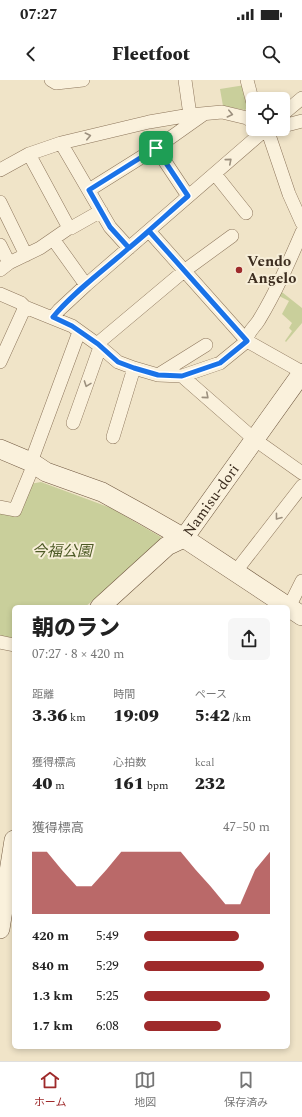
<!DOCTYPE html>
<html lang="ja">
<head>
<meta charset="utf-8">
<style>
	body { margin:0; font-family:Spectral,"Noto Sans JP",serif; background:#f6f6f6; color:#222; height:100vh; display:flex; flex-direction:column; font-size:15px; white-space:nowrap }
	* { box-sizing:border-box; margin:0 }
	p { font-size:13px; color:#767676 }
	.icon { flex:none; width:22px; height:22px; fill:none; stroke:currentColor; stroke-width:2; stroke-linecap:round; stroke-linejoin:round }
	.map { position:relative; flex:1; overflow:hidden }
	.drawer { position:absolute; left:12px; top:525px; width:278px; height:444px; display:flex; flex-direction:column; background:#fff; border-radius:6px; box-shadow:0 2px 6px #0003 }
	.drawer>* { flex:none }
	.buttons { position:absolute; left:246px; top:12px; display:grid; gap:8px }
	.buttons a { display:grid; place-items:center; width:44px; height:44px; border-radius:6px; background:#fff; box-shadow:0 2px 6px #0003; font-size:20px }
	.pin { position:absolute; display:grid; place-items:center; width:34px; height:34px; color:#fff; margin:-17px; border-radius:8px; box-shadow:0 2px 6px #0006 }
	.round { display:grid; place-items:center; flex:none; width:42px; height:42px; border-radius:6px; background:#f6f6f6 }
	.head { display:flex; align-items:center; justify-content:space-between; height:68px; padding:0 20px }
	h1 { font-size:22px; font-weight:800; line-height:30px }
	.figures { display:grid; grid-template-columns:repeat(3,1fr); gap:6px; height:68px; padding:4px 20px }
	.figures div { display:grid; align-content:center }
	.figures b { font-size:17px; font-weight:800 }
	.figures small { font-size:11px; font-weight:400 }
	.figures p { font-size:11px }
	.chart { height:112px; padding:8px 20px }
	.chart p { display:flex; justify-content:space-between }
	.chart svg { width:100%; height:72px; margin-top:4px; fill:#9e2a2b; opacity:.7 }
	ul { padding:0 20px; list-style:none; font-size:13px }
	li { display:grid; grid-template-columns:64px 48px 1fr; align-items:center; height:30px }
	li i { height:10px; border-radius:5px; background:#9e2a2b }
	.status { display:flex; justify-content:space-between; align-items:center; height:28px; padding:0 20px; background:#fff; direction:ltr }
	.status svg { height:11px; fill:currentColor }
	header { display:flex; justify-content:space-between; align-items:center; height:52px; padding:0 20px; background:#fff; font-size:18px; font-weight:800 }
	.tab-bar { display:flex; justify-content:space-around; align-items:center; height:56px; border-top:1px solid #e0e0e0; background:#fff; font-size:11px; color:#767676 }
	.tab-bar a { display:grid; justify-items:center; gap:2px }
	.tab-bar .on { color:#9e2a2b }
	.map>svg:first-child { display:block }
</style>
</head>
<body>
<div class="status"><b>07:27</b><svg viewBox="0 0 49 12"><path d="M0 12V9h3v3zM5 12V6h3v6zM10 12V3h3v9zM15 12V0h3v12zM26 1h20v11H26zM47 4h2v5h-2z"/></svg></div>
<header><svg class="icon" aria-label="back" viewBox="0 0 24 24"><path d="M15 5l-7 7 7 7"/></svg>Fleetfoot<svg class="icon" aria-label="search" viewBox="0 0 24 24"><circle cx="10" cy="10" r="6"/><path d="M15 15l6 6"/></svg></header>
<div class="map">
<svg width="302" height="981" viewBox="0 0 302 981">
	<rect width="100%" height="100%" fill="#f0e4c8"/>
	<path fill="#c9cf9b" d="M245,5l5,20 -5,5 -22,-4 -3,-17z
		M278,209l24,19v15l-16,19 -1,-1 7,-10 -3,-3 3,-5 -10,-9 7,-13 -10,-5z
		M41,402l70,26 50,29 -3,8 -73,62h-71v31l-14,-2v-124l18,3 12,-31z"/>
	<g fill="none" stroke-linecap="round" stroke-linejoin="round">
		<defs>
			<path id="street" d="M51,0l5,3 27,-3
				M185,0l5,35
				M247,0l6,23
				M283,34l19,-16
				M283,46l19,-5
				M267,49l22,65 13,29
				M61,63l49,84 19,21
				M156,68l32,48
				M0,90l29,-16 32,-11 88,-21 41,-7 32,-3 25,6 6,4
				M215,94l31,39
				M89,110l67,-42 48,-34
				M0,122l26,53
				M69,148h2l30,-17
				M149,151l98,110 55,31
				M53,159l33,46
				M0,165l9,18 -9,7
				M9,183l31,-15 29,-20 -40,-74
				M0,214l21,9 4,4 47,19 25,18 21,18 16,6 24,7 24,1 72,63 48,34
				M53,237l6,-7 27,-25 180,-156
				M97,264l87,-73 48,-35
				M0,282l25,-55
				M158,295l48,-30
				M182,296l38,-13 27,-22c0,-9 8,-14 12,-21 17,-28 30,-58 43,-88
				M73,343l27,-76
				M113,357l21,-69
				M31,382l48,-130
				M0,427l15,3 19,-46
				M236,491l66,-85
				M289,527l13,-26
				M0,562l14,3"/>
			<g id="secondary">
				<path d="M0,369l31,13 15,10 56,20 40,22 42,24 118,78"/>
				<path id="s1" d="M100,527l67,-61 17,-8 118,-165"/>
				<path d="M0,849l14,-89"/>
			</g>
		</defs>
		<use href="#street" stroke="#8d765c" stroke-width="14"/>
		<use href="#secondary" stroke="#6f573f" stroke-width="20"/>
		<use href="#street" stroke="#faf1dc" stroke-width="13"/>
		<use href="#secondary" stroke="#faf1dc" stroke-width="19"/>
	</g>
	<defs><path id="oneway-chevron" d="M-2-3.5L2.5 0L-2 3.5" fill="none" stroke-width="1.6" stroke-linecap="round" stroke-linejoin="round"/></defs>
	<g stroke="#9c907e">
		<use href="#oneway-chevron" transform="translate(230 34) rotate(13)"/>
		<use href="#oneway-chevron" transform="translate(88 56) rotate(-13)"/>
		<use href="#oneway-chevron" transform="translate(229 81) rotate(-41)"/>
		<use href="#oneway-chevron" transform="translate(87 304) rotate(110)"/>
		<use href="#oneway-chevron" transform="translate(206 316) rotate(41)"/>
		<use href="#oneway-chevron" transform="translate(278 437) rotate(128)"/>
	</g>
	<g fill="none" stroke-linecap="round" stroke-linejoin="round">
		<defs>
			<path id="route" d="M156,68l32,48c-24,21 -47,42 -72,63 -21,18 -45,36 -63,58l19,9 26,18 20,18 16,6 24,7 24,1 38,-13 27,-22 -98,-110 -20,17 -19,-21 -21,-37 67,-42"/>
		</defs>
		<use href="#route" stroke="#fff" stroke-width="8"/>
		<use href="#route" stroke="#1a73e8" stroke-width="5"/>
	</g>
	<circle fill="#9e2a2b" stroke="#f7eed8" stroke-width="1.5" cx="239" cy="190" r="4"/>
	<g text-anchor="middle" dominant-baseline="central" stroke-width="4" stroke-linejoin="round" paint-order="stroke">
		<g font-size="15" font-weight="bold" fill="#3d2e20" stroke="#f7eed8" text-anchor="start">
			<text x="247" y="181">Vendo<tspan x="247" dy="17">Angelo</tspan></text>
		</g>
		<g font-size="15" fill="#3d2e20" stroke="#f7eed8">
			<text stroke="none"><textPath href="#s1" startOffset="156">Namisu-dori</textPath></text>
		</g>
		<g font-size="15" font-style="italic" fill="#4d5a26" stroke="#f7eed8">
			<text x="62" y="471">今福公園</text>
		</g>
	</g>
</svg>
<div class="buttons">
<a><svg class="icon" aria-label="locate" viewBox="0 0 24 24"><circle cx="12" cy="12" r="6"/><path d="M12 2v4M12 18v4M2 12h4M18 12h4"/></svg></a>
</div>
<div class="pin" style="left:156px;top:68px;background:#1e9e55"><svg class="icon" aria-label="arrive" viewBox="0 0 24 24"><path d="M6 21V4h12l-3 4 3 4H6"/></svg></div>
<section class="drawer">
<div class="head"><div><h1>朝のラン</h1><p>07:27 · 8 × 420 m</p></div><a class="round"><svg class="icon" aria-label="share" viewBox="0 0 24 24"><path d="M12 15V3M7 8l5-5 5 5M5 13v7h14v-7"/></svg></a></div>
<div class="figures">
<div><p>距離</p><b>3.36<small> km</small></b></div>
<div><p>時間</p><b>19:09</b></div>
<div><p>ペース</p><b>5:42<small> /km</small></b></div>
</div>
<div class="figures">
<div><p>獲得標高</p><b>40<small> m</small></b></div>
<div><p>心拍数</p><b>161<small> bpm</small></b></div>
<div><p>kcal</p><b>232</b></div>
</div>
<div class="chart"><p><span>獲得標高</span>47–50 m</p>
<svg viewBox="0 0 160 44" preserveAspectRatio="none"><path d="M0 44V6L10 6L20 17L30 27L40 27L50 17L60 6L70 6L80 6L90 6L100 6L110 17L120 27L130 38L140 38L150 17L160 6V44z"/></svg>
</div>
<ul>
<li><b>420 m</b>5:49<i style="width:75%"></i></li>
<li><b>840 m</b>5:29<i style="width:95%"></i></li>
<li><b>1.3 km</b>5:25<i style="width:100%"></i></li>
<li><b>1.7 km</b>6:08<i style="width:61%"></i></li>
</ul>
</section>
</div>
<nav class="tab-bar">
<a class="on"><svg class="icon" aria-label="home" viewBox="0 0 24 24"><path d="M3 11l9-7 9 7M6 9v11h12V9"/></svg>ホーム</a>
<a><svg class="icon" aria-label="map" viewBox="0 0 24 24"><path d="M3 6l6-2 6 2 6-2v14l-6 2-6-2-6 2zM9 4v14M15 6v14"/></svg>地図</a>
<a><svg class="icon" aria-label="saved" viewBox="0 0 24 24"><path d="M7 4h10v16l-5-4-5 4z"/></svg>保存済み</a>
</nav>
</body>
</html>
